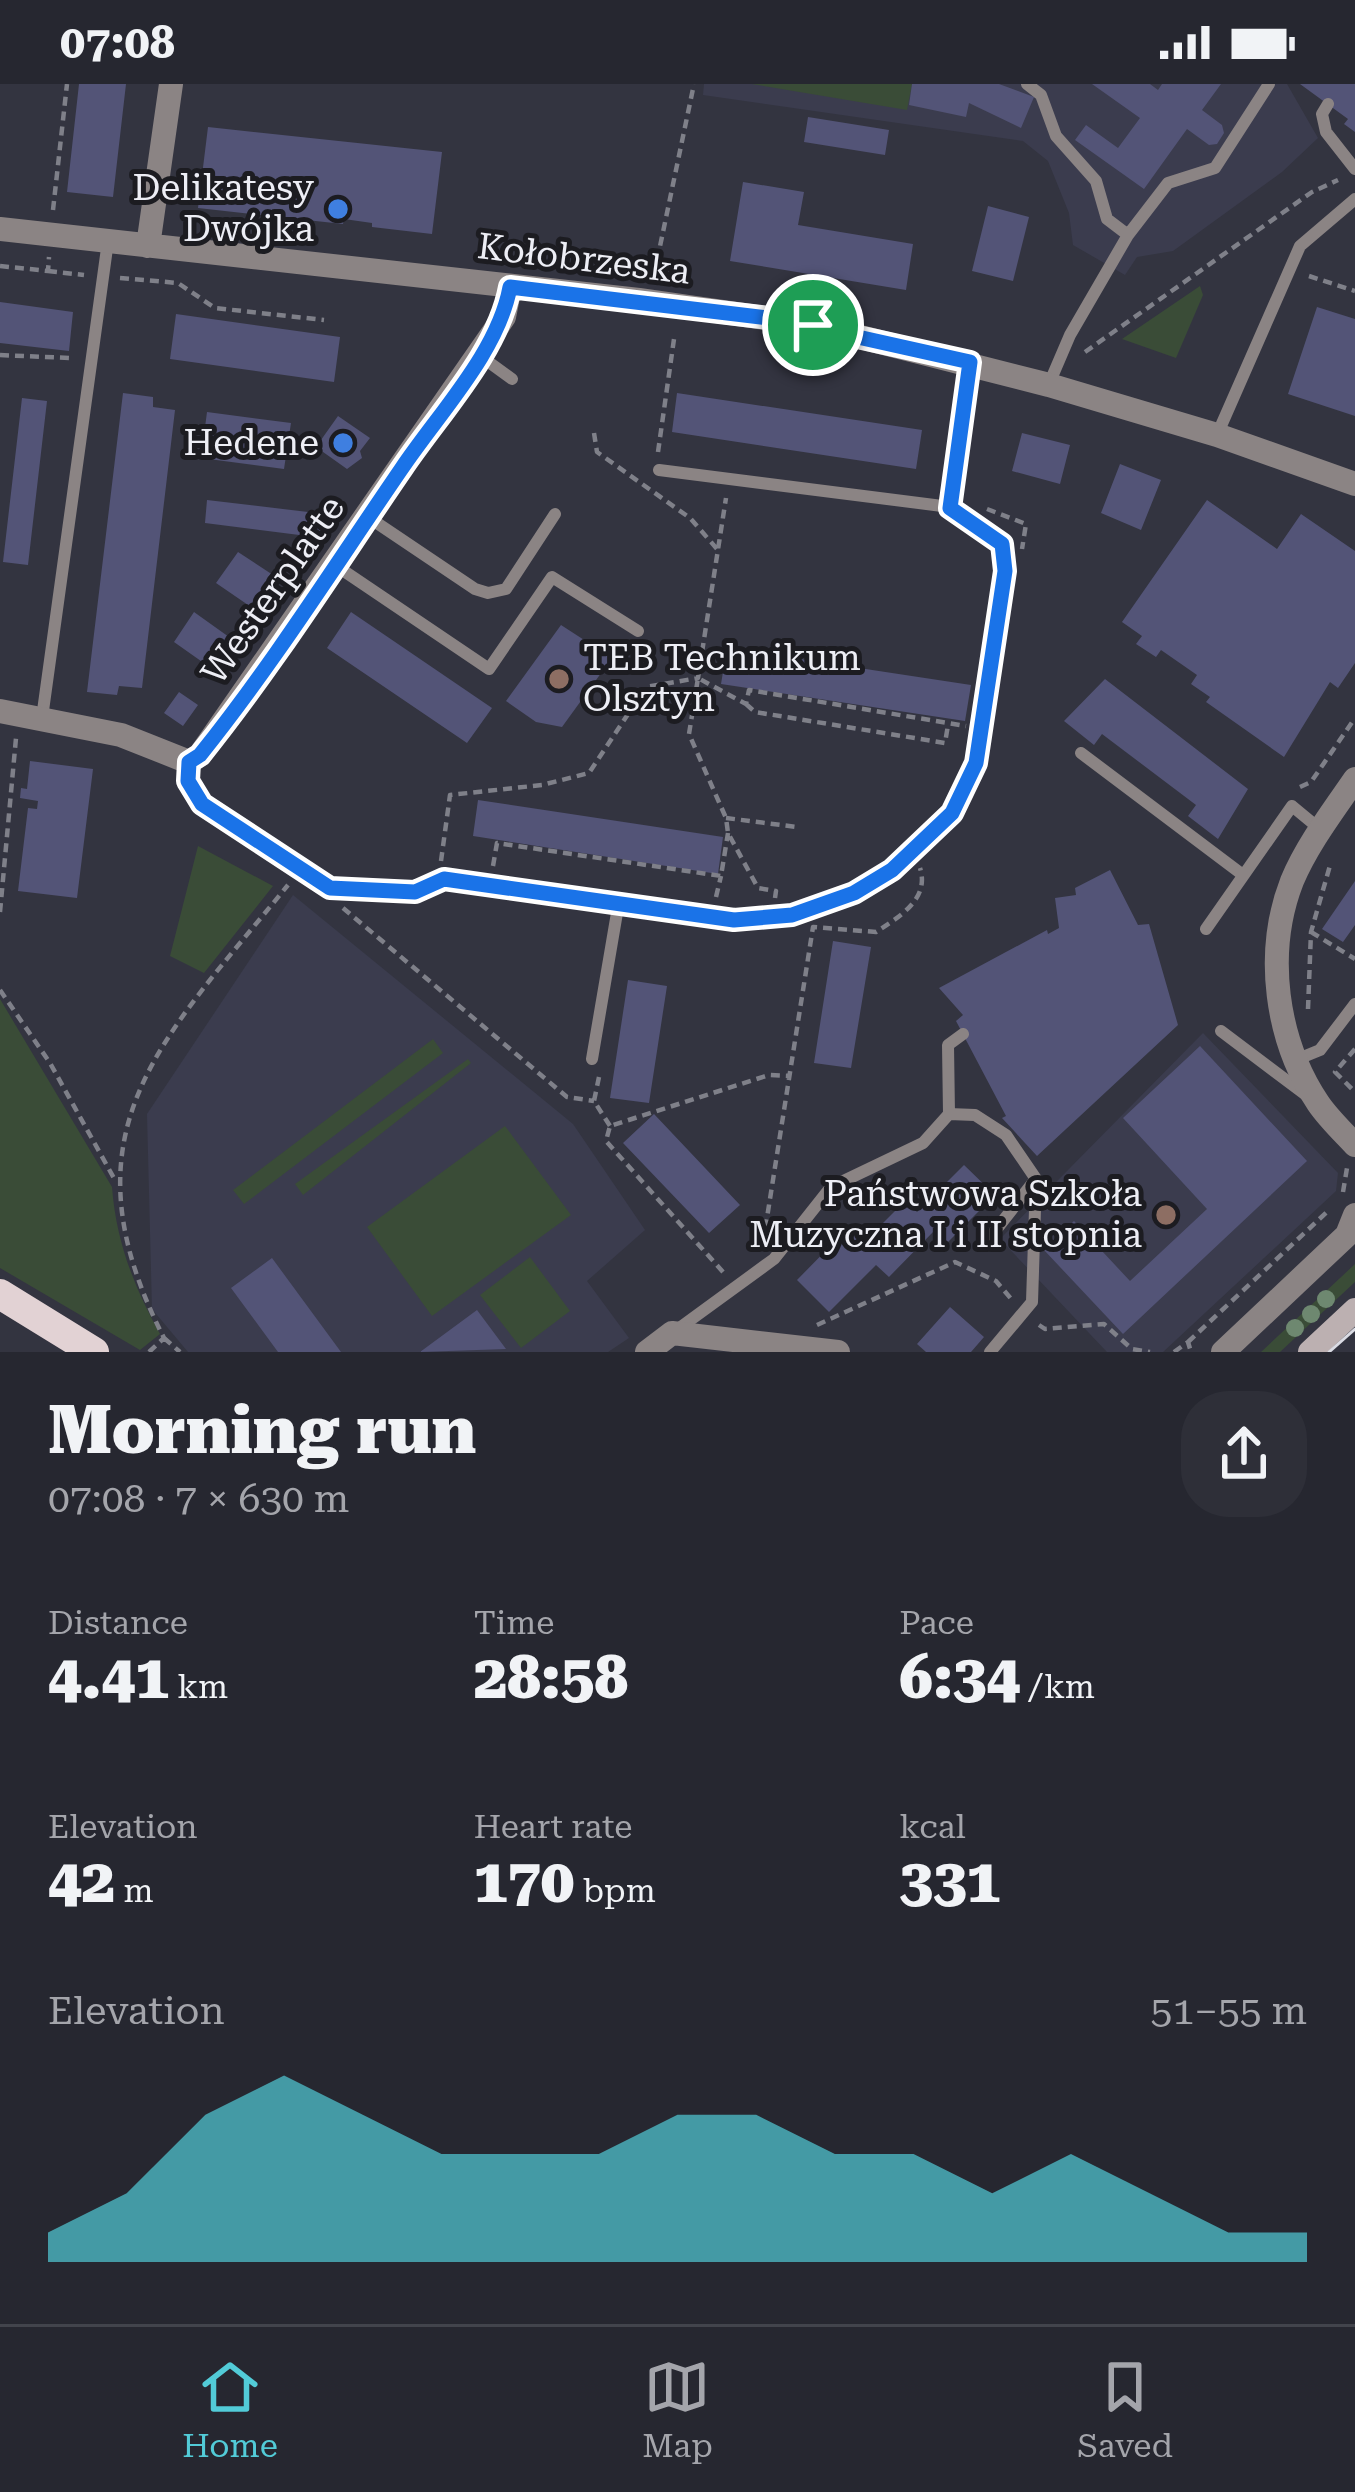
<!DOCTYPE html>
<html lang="en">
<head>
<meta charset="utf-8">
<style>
	body { margin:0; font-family:"Roboto Serif",serif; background:#2e2f38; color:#f1f3f6; height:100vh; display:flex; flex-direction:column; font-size:45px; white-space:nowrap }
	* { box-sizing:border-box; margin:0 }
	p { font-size:39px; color:#a4a5ab }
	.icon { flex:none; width:66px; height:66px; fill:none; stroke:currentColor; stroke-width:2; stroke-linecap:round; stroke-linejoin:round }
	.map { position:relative; height:1268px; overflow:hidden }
	.panel { display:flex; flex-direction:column; background:#262730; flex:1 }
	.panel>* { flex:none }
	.pin { position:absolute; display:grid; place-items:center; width:102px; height:102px; color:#fff; margin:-51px; border:6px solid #fff; border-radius:50%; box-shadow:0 3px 12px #0007 }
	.round { display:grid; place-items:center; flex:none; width:126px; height:126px; border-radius:48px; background:#2e2f38 }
	.summary { display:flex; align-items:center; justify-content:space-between; height:204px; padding:0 48px }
	h1 { font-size:66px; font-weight:800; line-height:90px }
	.stats { display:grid; grid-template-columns:repeat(3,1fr); gap:18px; height:204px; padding:12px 48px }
	.stats div { display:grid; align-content:center }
	.stats b { font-size:60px; font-weight:800 }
	.stats small { font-size:33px; font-weight:400 }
	.stats p { font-size:33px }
	.chart { height:336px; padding:24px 48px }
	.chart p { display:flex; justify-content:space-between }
	.chart svg { width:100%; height:216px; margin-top:12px; fill:#52cbd7; opacity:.7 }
	.status { display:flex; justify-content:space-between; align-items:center; height:84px; padding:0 60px; background:#262730; direction:ltr }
	.status svg { height:33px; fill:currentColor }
	.tabs { display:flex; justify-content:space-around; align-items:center; height:168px; border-top:3px solid #42444c; background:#262730; font-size:33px; color:#a4a5ab }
	.tabs a { display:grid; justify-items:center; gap:6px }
	.tabs .current { color:#52cbd7 }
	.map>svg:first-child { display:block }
</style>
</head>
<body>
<div class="status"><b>07:08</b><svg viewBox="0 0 49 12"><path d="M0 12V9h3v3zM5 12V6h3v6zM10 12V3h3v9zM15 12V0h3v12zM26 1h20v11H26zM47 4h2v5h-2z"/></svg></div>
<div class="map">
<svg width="1355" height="1268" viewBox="0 0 1355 1268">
	<rect width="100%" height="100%" fill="#333440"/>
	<path fill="#3b3c4e" d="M704,0h583l31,54 -36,34 -109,79 -36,6 -12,18 -52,-30 -4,-32 -21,-52 -25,-20 -320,-46z
		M293,811l280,229 72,106 -58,51 42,57 -21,14h-420l-36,-43 -5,-195z
		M1203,949l135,140 -2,18 -173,161h-56l-107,-113z"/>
	<path fill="#3a4c37" d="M752,0h160l-5,26z
		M1200,202l3,9 -27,63 -54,-19z
		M198,762l75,40 -69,87 -34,-17z
		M0,915l112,188c4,54 22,100 48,147l-20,16 -140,-82z
		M433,955l10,14 -199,151 -11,-14z
		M468,975l3,4 -168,132 -8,-11z
		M505,1042l66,89 -139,101 -65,-89z
		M530,1173l40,54 -49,37 -41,-53z
		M1355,1180v18l-75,70h-19z"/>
	<path fill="#535477" d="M79,0h47l-13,113 -46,-5z
		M912,0h87l35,13 -13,31 -52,-25 -3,14 -57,-12z
		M1092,0h58l8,6 4,-6h59l-19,26 20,15 2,8 -7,11 -8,1 -22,-16 -43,60 -69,-49 11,-15 32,23 22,-30z
		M1300,0h55v48l-11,-8 4,-5z
		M808,33l81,13 -4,25 -81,-13z
		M208,43l234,25 -10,82 -60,-7v-4l-28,-4 -1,5 -145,-16z
		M743,98l61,10 -6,33 115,19 -7,46 -176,-29z
		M988,122l41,11 -16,64 -41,-10z
		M0,218l73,10 -4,39 -69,-8z
		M1317,223l38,12v97l-67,-22z
		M176,230l164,23 -6,45 -164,-23z
		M123,309l30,4v10l22,3 -33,278 -23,-2 -2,9 -30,-3z
		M677,309l245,37 -6,39 -244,-37z
		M22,314l25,3 -19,164 -25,-3z
		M207,328l84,11 -7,46 -83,-11z
		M338,332l32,22 -10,13 2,7 -15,11 -31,-22z
		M1022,349l48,12 -10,39 -48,-13z
		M1120,380l41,16 -20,50 -40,-17z
		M207,416l118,14 -2,24 -118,-15z
		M1207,416l70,49 24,-35 54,37v112l-17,25 -8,-6 -46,75 -78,-55 4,-5 -19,-13 6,-9 -36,-25 -5,7 -20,-13 6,-8 -20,-14z
		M238,468l35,23 -22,32 -35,-24z
		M194,528l35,25 -21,29 -34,-24z
		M351,528l141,96 -25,35 -140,-95z
		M561,541l51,33 -50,69 -26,-5 -30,-21z
		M727,564l244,37 -6,36 -244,-37z
		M1105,595l143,110 -30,50 -30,-23 8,-11 -94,-71 -8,11 -30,-24z
		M179,608l19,13 -15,21 -19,-13z
		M30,677l63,8 -16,129 -59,-7 10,-83 9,1 1,-8 -18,-3 1,-10 6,1z
		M478,716l245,37 -5,37 -245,-38z
		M1110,786l28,55 11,-1 29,101 -141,131 -35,-38 4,-2 -50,-95 7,-6 -24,-27 108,-58 1,4 11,-6 -4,-30 21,-3 -1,-7z
		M1355,797v44l-12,17 -21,-13z
		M833,857l38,6 -20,121 -37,-5z
		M628,896l39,6 -18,117 -39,-5z
		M1200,962l107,115 -184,173 -79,-84 30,-29 56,60 77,-72 -84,-91z
		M654,1030l86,91 -31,28 -86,-90z
		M964,1081l31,30 -49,49 -12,-13 -45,46 -13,-12 -47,47 -32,-32 51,-52 15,15 43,-43 11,12z
		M272,1174l69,94h-63l-47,-64z
		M950,1223l34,30 -13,15h-45l-9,-8z
		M477,1226l29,39 -86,3z"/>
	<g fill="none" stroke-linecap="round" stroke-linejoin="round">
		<path stroke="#7f8089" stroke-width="4.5" stroke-dasharray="9 6" stroke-linecap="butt" d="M53,126l14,-126
			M0,182l48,5 1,-14
			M48,187l36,4
			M654,191l40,-191
			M1309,192l46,15
			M120,194l58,5 37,25 109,12
			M1085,268l227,-160 26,-12
			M0,271l71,3
			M594,349l3,19 93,66 28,32
			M658,368l16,-113
			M987,425l39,15 -4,25
			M746,620l9,8 190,31 3,-18
			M1300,703l11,-5 44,-64
			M726,734l71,9
			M441,777l9,-66 92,-10 47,-12 57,-86 52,-9 28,-180
			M493,782l4,-23 224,33 7,-43
			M716,813l5,-21
			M775,814l1,-7 -18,-3 -30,-55 -2,-15 -37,-84 9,-56 48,26 3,-14 217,36
			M343,824l224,189 27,4
			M0,828l16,-174
			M1311,848l44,27
			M0,906l50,73 65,117
			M1308,925l3,-77 20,-70
			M1355,965l-20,23 20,20
			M599,993l-5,24 16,25
			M1343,1108l4,-24
			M763,1159l50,-316 63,5c23,-15 54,-33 44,-64
			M723,1188l-117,-131 4,-15 159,-51 21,1
			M817,1241l138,-63 41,19 17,20
			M1039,1241l6,4 59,-5 28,25 18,3
			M164,1254l16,14
			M1188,1258l141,-132
			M149,1268l15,-14c-106,-207 -2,-298 124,-453
			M1174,1268l14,-10 3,10"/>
		<path stroke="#8b8484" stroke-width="12" d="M1027,0l14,11 15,41 40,45 11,38 21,16
			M1328,20l-6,10 4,18 29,37
			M479,271l33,24
			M1049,300l21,-49 58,-100 40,-52 47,-15 54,-84
			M1217,351l83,-189 55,-47
			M950,423l20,-145
			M368,433l107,72 13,4 18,-4 49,-75
			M335,481l154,104 63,-92 86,54
			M42,634l66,-477
			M1081,669l162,122
			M189,678l-1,19 14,23 128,84 85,4 29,-13 290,41 58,-5 62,-22 38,-23 61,-57 23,-50 29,-192 -3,-27 -52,-37 -291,-37
			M1206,845l86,-123 29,24
			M1221,947l85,64
			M592,975l26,-152
			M1298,975l22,-9 35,-46
			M949,1030l26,1 31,20 30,44 -4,123 -42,50
			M988,1156l47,-60
			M678,1245l96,-70 57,-72 92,-44 26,-29 -1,-69 15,-11"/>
		<path stroke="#8b8484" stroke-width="24" d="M0,145l639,71 174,25 236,60 168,50 138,49
			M148,162l23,-162
			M0,627l121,24 68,27 11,-7 304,-438 6,-30
			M1355,695c-22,32 -48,66 -63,102 -28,72 -16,159 26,222 10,15 25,29 37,42
			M647,1268l25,-19 166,19
			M1223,1268l124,-117 8,-20"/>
		<path stroke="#bcb0b1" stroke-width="24" d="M1310,1268l45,-42"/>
		<path stroke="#e2d2d4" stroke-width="30" d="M0,1210l94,58"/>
		<path stroke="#dadbe3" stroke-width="3" d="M1329,1268l26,-23"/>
	</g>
	<g fill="#6e8870">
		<circle cx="1326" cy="1215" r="9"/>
		<circle cx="1311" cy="1230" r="9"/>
		<circle cx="1295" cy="1244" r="9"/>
	</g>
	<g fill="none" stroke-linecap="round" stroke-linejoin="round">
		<defs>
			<path id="route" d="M510,203l267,32 193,43 -20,146 52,36 3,27 -29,192 -24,50 -60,57 -38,23 -62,22 -58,5 -290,-41 -29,13 -85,-4 -128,-84 -14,-23 1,-19 11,-7c73,-91 136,-191 202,-287 37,-55 96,-116 108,-181z"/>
		</defs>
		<use href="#route" stroke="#fff" stroke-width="24"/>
		<use href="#route" stroke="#1a73e8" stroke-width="15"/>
	</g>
	<g fill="#3f7fe0" stroke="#1c1c21" stroke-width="4.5">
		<circle cx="338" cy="125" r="12"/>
		<circle cx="343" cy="359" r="12"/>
	</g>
	<g fill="#8d6e63" stroke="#1c1c21" stroke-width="4.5">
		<circle cx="559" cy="595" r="12"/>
		<circle cx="1166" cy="1131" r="12"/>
	</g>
	<g text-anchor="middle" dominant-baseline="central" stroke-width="10" stroke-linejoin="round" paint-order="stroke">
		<g font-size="36" fill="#edeef5" stroke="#1c1c21" text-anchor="end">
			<text x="314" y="104">Delikatesy<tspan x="314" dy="41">Dwójka</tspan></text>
			<text x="319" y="359">Hedene</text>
			<text x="583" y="574" text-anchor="start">TEB Technikum<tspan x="583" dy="41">Olsztyn</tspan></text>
			<text x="1142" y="1110">Państwowa Szkoła<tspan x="1142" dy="41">Muzyczna I i II stopnia</tspan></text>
		</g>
		<g font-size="36" fill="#edeef5" stroke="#1c1c21">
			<text transform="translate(584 175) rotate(7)">Kołobrzeska</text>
			<text transform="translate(273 506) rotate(-55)">Westerplatte</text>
		</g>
	</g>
</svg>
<div class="pin" style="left:813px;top:241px;background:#1e9e55"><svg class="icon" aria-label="arrive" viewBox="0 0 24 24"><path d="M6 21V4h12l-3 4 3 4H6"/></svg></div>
</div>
<section class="panel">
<div class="summary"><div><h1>Morning run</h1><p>07:08 · 7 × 630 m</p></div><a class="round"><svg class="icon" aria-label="share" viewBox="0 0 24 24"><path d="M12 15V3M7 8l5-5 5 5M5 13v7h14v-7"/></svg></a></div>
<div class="stats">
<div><p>Distance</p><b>4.41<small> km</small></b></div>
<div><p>Time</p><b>28:58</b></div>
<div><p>Pace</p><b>6:34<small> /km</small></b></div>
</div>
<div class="stats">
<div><p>Elevation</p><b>42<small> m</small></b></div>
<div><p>Heart rate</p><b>170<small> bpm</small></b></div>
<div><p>kcal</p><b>331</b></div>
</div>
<div class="chart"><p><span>Elevation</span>51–55 m</p>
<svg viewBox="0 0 160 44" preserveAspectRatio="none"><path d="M0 44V38L10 30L20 14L30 6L40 14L50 22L60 22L70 22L80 14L90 14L100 22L110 22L120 30L130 22L140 30L150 38L160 38V44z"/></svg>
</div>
</section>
<nav class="tabs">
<a class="current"><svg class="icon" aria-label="home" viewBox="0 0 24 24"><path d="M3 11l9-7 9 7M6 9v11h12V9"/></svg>Home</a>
<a><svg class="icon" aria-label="map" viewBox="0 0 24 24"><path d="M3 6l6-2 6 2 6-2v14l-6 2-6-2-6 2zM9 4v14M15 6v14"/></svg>Map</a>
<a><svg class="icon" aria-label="saved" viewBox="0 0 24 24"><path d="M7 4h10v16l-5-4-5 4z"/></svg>Saved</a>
</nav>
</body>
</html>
